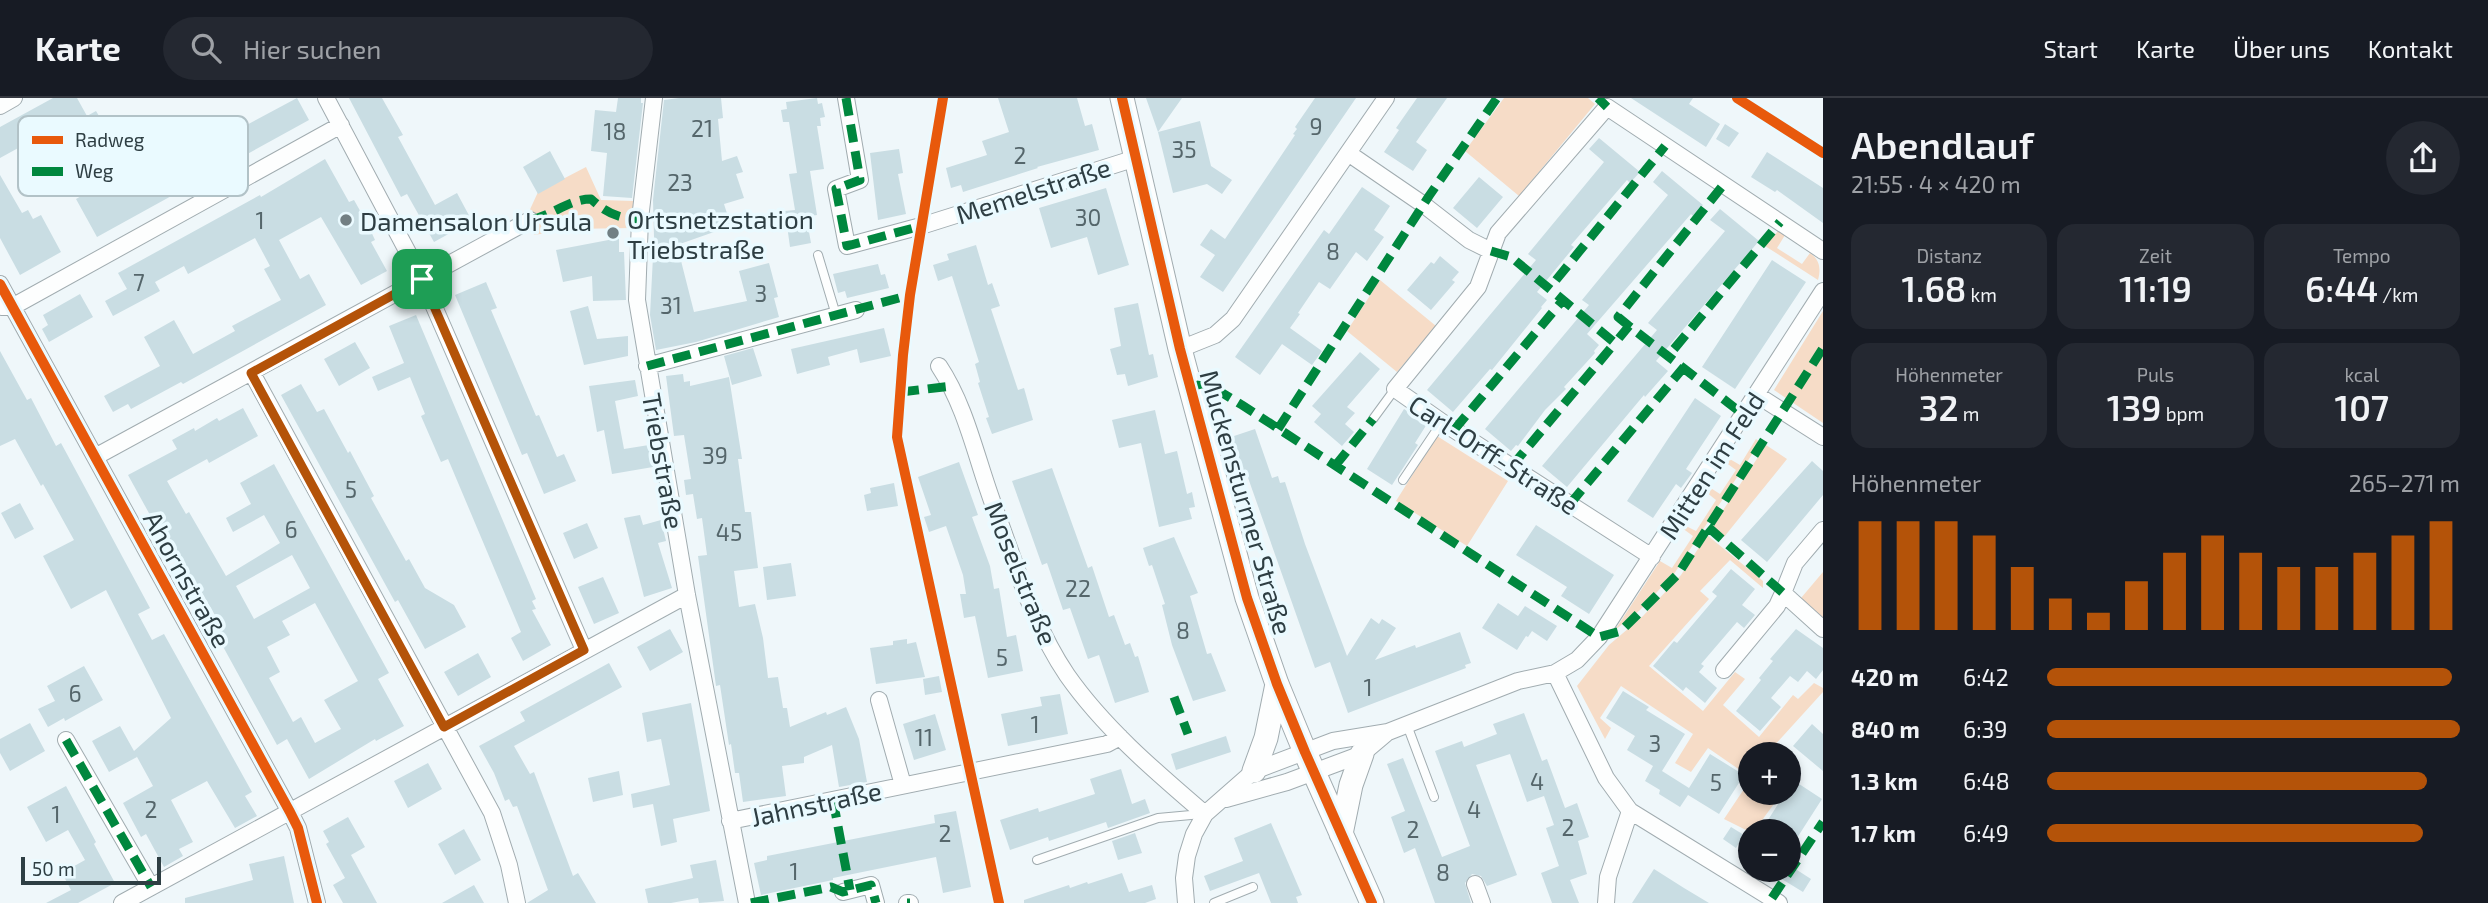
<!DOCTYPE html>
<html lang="de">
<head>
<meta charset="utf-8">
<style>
	body { margin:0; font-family:"Exo 2",sans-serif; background:#242831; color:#f1f3f6; height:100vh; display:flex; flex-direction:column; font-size:26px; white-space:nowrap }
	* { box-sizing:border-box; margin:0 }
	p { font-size:23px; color:#9ea1a6 }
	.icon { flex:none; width:38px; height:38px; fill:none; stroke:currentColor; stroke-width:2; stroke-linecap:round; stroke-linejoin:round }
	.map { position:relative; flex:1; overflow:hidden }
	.side { display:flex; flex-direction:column; background:#171b24; width:665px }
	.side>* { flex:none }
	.fabs { position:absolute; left:1738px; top:644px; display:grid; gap:14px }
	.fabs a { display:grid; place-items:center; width:63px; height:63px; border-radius:50%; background:#171b24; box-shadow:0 4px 10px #0003; font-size:35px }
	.scale { position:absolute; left:21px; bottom:18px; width:140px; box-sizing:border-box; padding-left:7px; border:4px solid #2e3e43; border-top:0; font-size:19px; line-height:24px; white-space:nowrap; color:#2e3e43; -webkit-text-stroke:5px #eafaff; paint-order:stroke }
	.pin { position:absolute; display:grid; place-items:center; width:60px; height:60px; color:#fff; margin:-30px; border-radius:14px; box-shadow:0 4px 10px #0006 }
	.round { display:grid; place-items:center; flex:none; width:74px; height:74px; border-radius:37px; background:#242831 }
	.headline { display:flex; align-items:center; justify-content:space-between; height:119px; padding:0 28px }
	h1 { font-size:38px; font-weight:600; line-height:52px }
	.stats { display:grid; grid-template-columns:repeat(3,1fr); gap:10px; height:119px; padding:7px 28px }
	.stats div { display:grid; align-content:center; border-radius:18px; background:#242831; text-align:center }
	.stats b { font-size:35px; font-weight:600 }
	.stats small { font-size:19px; font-weight:400 }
	.stats p { font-size:19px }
	.chart { height:196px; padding:14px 28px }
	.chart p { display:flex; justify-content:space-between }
	.chart svg { width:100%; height:126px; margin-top:7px; stroke:#b45309; stroke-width:6 }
	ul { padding:0 28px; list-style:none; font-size:23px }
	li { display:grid; grid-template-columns:112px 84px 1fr; align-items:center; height:52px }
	li i { height:18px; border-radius:9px; background:#b45309 }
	header { display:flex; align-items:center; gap:42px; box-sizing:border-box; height:98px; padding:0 35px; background:#171b24; border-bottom:2px solid #363941 }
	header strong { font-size:33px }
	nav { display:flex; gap:38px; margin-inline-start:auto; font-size:24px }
	.search { width:490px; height:63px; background:#242831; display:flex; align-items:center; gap:18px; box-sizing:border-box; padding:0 24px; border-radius:38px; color:#9ea1a6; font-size:26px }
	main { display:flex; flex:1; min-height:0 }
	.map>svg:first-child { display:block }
</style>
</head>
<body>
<header>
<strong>Karte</strong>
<div class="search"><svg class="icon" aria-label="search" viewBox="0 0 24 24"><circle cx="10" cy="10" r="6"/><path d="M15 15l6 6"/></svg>Hier suchen</div>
<nav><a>Start</a><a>Karte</a><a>Über uns</a><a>Kontakt</a></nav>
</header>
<main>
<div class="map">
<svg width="1823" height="805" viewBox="0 0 1823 805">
	<rect width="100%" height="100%" fill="#eff7fa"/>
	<path fill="#f6dcc7" d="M1504,0h84l7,6 -76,92 -54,-45z
		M586,69l15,33 32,1 -1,27 -62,1 -36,6 -7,-19 11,-24z
		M1778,133l7,4 -8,13 25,16 8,-11c10,7 11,16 8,27l-53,-34z
		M1380,182l56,46 -39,46 -50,-41z
		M1823,213v112l-49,-33z
		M1437,338l71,45 -41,65 -71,-45z
		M1756,341l4,3 -86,132 -34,36 -25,20 45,-69 12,7 21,-32 -11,-8 2,-3 12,6 20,-31 -10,-8 3,-5 11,7 16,-24 -11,-8 3,-4 12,7z
		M1766,347l21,14 -63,78 -12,-10z
		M1707,437l56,46v7l-33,-28 -30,31 9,8 -60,67 54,45 32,-39 10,7 -22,26 36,32 34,-42 5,4 16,-16 9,5v4l-51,56 8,6h-30v23l-42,-29 -17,24 -16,-9 18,-29 -72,-48 -21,32 11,10 -6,11 -28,-53 32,-41 34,-29 38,-41z
		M1823,474v46l-22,-20z
		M1750,682v13h32l-28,38 -4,1 -26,-13z"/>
	<path fill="#c9dde3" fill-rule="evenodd" d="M53,0h24l10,18 9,-5 12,20 -49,27 -12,-23 -14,8 -2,-2 -31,17v-31z
		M297,0l12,22 -212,117 -21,-38 30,-17 8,13 30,-17 -7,-14 52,-28 -5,-10 13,-7 14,25z
		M349,0h33l21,37 -5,2 37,68 22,-12 15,28 -38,21 -27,-48 -6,3z
		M618,0h23v5h2l-11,95 -29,-2 4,-43 -16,-2 4,-41 21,2z
		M679,0h42l2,20 -5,1 4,42 15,-5 6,16 -7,2 8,24 -20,6 7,22 -54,19 17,67 53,-11 -8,-30 30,-8 9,34 -4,1 5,19 -83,25 -40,8 -6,-35 4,-78 -1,-37 11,-100z
		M817,0l1,6 4,-1 3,14 -5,1 1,8h-4l7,43 -14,2 7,44 -6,1 2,15 -4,1 2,11 -21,4 -5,-36 10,-1 -6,-36 8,-1 -8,-51h-6l-2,-12 6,-1 -1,-7z
		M998,0h79l8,28 7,-2 7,26 -62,17 1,1 -75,24 -2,-7 -10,3 -5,-20 41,-13 -5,-14 27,-9z
		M1146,0h36l-24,34z
		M1315,0h41l-133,194 -23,-15 15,-22 -15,-10 11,-16 14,10 70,-104 -2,-1 4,-5 -2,-2z
		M1417,0h30l-31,44 11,8 -14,21 -29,-19 15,-22 -3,-2z
		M1631,0h62l-4,6 31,20 -14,23z
		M1200,23l11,45 21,14 -10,14 -15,-10 -34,9 -15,-61z
		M1725,26l14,9 -10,14 -13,-8z
		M1599,40l41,34 -10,11 -3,-3 -56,65 3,2 -37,45 10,8 -6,7 1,1 -50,62 -2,-1 -37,43 -26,-22 109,-130 -8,-6 76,-92 -15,-13z
		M899,51l4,24 -5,1 8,40 -28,6 -8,-67z
		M550,53l15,28 -27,15 -15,-27z
		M1767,54l56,36v35l-46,-33 -2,2 -24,-15z
		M325,61l24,43 5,-2 13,23 8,17 -4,2 16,29 -26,14 -40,-68 -42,23 21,39 9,-5 17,31 -143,79 -2,-2 -50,27 -3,-5 -15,8 -9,-16 56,-30 -16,-29 30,-17 19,34 42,-23 -3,-5 49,-26 -17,-31 6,-3 -15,-28 -67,36 -4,-8 -29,16 5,9 -47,25 -8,-15 22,-12 -9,-16 142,-78 1,2z
		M1662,73l41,34 -10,11 -2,-2 -104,120 12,11 -5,6 1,2 -31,34 2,2 -21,21 -27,36 -2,-1 -5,6 -26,-22 104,-124 -7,-5 86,-105 -15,-13z
		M0,77l22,38 6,-3 5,9 8,-4 20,37 -41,23 -20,-37z
		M1479,79l24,20 -26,31 -24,-20z
		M1362,89l28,19 -16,24 10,7 -17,24 -11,-9 -26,37 -11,-7 -21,31 2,1 -10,14 32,23 -10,14 -30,-21 -22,31 -25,-18 89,-127 5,4z
		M1106,90l23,77 -31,10 -11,-38 -36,11 -12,-40z
		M1720,111l39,32 -103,120 12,10 -23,26 -1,-2 -77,92 -25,-21 115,-136 -9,-7 77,-92 -15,-11z
		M619,140v14h5l2,48 -33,1 -1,-25 -29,6 -7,-32z
		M976,147l12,40 4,-2 8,23 -9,3 27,81 6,-2 9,32 -41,14 -6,-16 3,-1 -11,-34 2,-1 -5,-18 4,-2 -27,-86 -14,5 -5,-16 16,-5 -2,-6z
		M1440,158l19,16 -7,8 3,2 -24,28 -24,-20 24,-28 3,2z
		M1772,162l34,22 -71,107 -33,-22z
		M878,166l3,11 4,-1 4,14 -42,10 -2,-7 -7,2 -5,-19z
		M486,184l11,26 -6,2 45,106 3,-1 18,42 7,-3 12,27 -32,13 -17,-41 -5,2 -67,-160z
		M80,196l13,23 -44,25 -7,-13 6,-4 -5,-10z
		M1138,205l11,52 4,-1 5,23 -30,9 -3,-12 -8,1 -7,-26 11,-3 -7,-38z
		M588,208l9,33 31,-3v20l-44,9 -14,-54z
		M416,217l120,284 -4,2 4,8 -4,1 19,35 -28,16 -12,-23 10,-6 -73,-173 -7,3 -20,-46 4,-2 -15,-37 -32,14 -6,-14 32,-14 -15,-37z
		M884,230l7,28 -31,7 -3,-14 -29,8 2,8 -33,9 -6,-25z
		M355,244l15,26 -31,18 -15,-27z
		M753,250l9,28 -30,9 -8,-29z
		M0,253l27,49 4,-2 25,48 5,-3 89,165 -12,6 14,26 12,-6 88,158 -7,4 12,20 -22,12 -28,-47 -36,19 22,42 -14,7 4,7 -19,11 -18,-33 -5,3 -18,-34 30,-17 -17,-31 1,2 -28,15 -17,-31 28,-15 14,25 37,-33 -65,-128 -35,19 -28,-53 31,-16 -31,-56 -2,2 -26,-47 -15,7z
		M1360,254l20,17 -33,38 8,6 -10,11 9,8 -12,14 -28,-24 7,-8 -9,-8z
		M683,276l1,8 6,-1v5l39,-9 13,82h-4l7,53h6l7,56 -24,3 5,36 16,-3 8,34 5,40 10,-1 5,31h4l3,19 36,-15 1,3 19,-8 13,32 8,43 -28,5 -7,-42 -28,12v6l-22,3 4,30 -43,6 -4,-29h-4l-4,-29 -2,1 -9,-60 -4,1 -18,-130 9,-1 -5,-37 -5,1 -4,-25 -7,1 -2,-15 7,-1 -7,-44 -10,1 -8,-60z
		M635,282l3,16 -23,5 9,48 25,-4 4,22 -41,7 -8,-44 -7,2 -8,-46z
		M301,286l16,28 7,-3 24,44 2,-2 24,45 -3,2 35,63 3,-2 16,29 29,17 12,22 -41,22 -27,-49 -3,2 -114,-207z
		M1695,300l26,18 -35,53 6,4 -11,15 -5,-4 -23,34 -26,-17z
		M243,310l15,28 -49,27 -2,-4 -40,22 19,33 3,-2 37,64 54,-33 -16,-28 -31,17 -7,-14 25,-14 -11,-21 34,-19 115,209 -11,6 26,47 -28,15 -1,-2 -66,40 -22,-40 -10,6 -68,-124 7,-4 -15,-26 -7,4 -66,-120 49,-26 -5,-9 22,-12 1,3 22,-13 2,3zM292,457l18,33 -56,31 -18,-33zM315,505l43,78 -34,19 17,29 -26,14 -14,-26 -8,5 -24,-44 11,-6 -13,-25 23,-12 -8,-14z
		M1404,311l23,15 -12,19 3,2 -26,40 -25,-16z
		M1155,312l10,44 12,-3 10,43 5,-2 3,15 -6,1 3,11 -33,8 -18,-84 -22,5 -7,-28z
		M1255,331l17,49 6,-2 2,7 5,-1 20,62 42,112 24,-38 8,6 3,-5 14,9 -21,32 40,-15 1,3 44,-16 11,31 -6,2 1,3 -118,45 -18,-51 -15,6 -69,-196 -3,1 -7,-18 -5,-18z
		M1812,363l11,10v24l-56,67 -26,-22z
		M959,364l19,53 -6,2 18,49 4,23 5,-1 8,49 9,-2 7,36 -35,7 -13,-62 -11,2 -4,-24h6l-3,-19 -17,-49 -17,6 -5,-15 7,-2 -13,-38z
		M1052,370l36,100 4,-2 17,51 5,-2 11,30 5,-2 5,14 3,-1 11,36 -34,11 -16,-48 -11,4 -18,-51 -7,2 -16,-47 -5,2 -30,-84z
		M894,385l4,23 -31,5 -3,-16 7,-2 -1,-5z
		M20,405l14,26 -19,10 -14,-26z
		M640,417l3,10 18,-5 5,21 -8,2 14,45 -28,9 -20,-79z
		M587,425l11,25 -24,11 -11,-26z
		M1536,427l78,50 -25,39 -28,-18 6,-9 -51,-32z
		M1174,439l24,56 -8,3 17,58 4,-1 15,38 -33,10 -21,-56 -10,-40 3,-1 -13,-39 -3,1 -6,-18z
		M791,465l5,33 -29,4 -4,-33z
		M1731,471l24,20 -13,16 13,10 -11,13 -7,-6 -36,42 3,2 -5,6 18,16 -12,15 -19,-16 -3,4 -30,-25 21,-25 3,2 40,-47 -5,-4z
		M603,479l16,36 -25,11 -16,-37z
		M1498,505l20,13 7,-10 32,20 -10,15 -15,-10 -4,6 -2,-1 -9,14 -35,-22z
		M670,531l13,23 -33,19 -13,-24z
		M1796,531l27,19v22l-7,9 -9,-8 -9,11 -8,-6 -19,22 10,9 -21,24 -24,-20 25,-31 -2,-2 14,-17 -3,-2z
		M907,541v5l9,-2 9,35 -49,7 -6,-36 23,-3v-4z
		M478,555l13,24 -33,19 -14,-24z
		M609,565l13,24 -108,59 16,28 4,-2 39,104 5,-3 18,30h-69l21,-13 -31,-84 -4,1 -4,-8 -4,2 -11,-28 -15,-27 46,-25 -5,-9z
		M84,568l19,34 -38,21 -1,-3 -16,9 -10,-18 17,-8 -8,-15z
		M939,578l3,16 -17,3 -2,-16z
		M1623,593l26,16 -3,3 39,24 -23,37 27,17 21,-34 34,21 -25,39 -31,-19 -8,12 -21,-13 1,-4 -15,-9 8,-15 -26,-16 8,-14 -29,-18z
		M1060,596l8,40 -60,12 -7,-32 41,-8 -2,-9z
		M691,605l19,108 -37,8 4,23 -16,4 -8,-42 -20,4 -2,-14 39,-9 -9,-46 -14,3 -5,-29z
		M1524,615l18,48 5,-2 18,49 12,-5 12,34 -11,4 9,33 -17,6 9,23h-27l-11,-30 18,-7 -13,-38 8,-3 -10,-29 -17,6 -17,-48 -34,11 41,110 -30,11 -6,-10 -9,-2 -7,9 6,20h-36l-20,-55 -11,5 -13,-36 14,-6 -18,-47 16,-6 39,99 28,-11 -35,-95 27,-10 2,6 33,-13 -4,-10z
		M935,616l11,36 -32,10 -11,-36z
		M30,625l15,28 -35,20 -10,-18v-14z
		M1812,626l11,10v37l-30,-25z
		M1226,638l5,16 -55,18 -5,-16z
		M428,665l14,26 -34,19 -14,-27z
		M1121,671l11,35 13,-5 5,14 -42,15 -2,-6 -57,19 -1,-4 -38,13 -10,-30 38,-12 1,4 56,-18 -5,-15z
		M619,673l4,24 -30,7 -5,-24z
		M1793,682l29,19 -34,53v-21h-27l24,-38h3v-5z
		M66,688l30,56 -2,2 21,39 -37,20h-32l25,-13 -9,-17 23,-13 -17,-30 -22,12 -19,-35z
		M956,713l15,76 -28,6 -7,-36 -103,21v2l-72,15 -7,-32 13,-3v-4l168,-33 -1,-8z
		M348,719l17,30 -14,8 26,48h-34l-10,-18 12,-7 -19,-34 3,-2 -6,-11z
		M1271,725l31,72 -6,2 2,6h-27l-12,-30 -49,18 -6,-15 39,-15 -9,-23z
		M1731,729l13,8 -8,13 -13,-9z
		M464,731l17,31 -26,15 -17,-31z
		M1135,735l7,20 -24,7 -6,-19z
		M284,758l10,47h-109v-5l68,-18 -4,-16z
		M716,762l8,41 -25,2 -1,-5 -27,5h-23l-3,-14 48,-11 -3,-13z
		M1654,771l30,19 25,15h-77z
		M1767,772h30l14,9 -8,13z
		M1122,775l7,19 23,-7 4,14 -11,4h-121v-3l45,-15 1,3 17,-6 1,2z
		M474,787l10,18h-42z"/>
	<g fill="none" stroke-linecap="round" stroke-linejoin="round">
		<defs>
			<path id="lane" d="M818,157l18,60
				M1373,321l22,-30
				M1403,382l39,-58
				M1407,627l27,72
				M1037,762l121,-42 44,-4
				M1214,805l39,-16"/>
			<path id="street" d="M326,0l96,181 162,371
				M654,0l-14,121 -3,81 50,295 60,308
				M846,0l14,82 -24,9 11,57 74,-20 215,-68
				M0,8l14,-8
				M1348,55l76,52 45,35 22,11
				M0,186l290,528 8,16 19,75
				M2,209h10l329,-182
				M1180,251l35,-14 18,-16 153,-221
				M647,268l209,-56
				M939,268c28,42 38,96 56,143 21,56 38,116 72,166 37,53 89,97 138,139
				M252,275l240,440 17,52 8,38
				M1757,297l66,42
				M95,359l435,-237
				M1823,432l-28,33 -12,30 40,36
				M1652,459l-210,-135 -47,-33 83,-102 20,-54 109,-126 216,144
				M1724,572l53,-64 6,-13
				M1555,575l51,105 24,33 149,92
				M879,602l24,85
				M66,642l85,147
				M1226,701l61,-17 75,-28 26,-22
				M730,723l377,-77 13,-7
				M1475,786l7,19
				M843,794l28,-7 5,18
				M122,805l565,-308
				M907,805h3
				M1186,805l-2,-25 3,-22 7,-22 11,-20 49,-43 79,-30 55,-9 130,-51 37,-8 22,-13 22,-23 224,-346
				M1606,805l2,-26 22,-66"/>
			<path id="secondary" d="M1122,0l58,251 67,249 30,86 28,68 67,151
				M1254,673l12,-33 11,-54
				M1341,736l10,-49 11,-31"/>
		</defs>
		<use href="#lane" stroke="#a1acb0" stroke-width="10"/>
		<use href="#street" stroke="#a1acb0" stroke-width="18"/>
		<use href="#secondary" stroke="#a1acb0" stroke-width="25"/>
		<use href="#lane" stroke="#fdfefe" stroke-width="8"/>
		<use href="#street" stroke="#fdfefe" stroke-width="16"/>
		<use href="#secondary" stroke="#fdfefe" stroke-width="23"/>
		<path stroke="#00873e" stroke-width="9" stroke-dasharray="18 9" stroke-linecap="butt" d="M846,0l14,82 -24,9 11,57 74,-20
			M1598,0l9,9
			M530,122c22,-4 39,-21 61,-21 15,14 28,20 49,20
			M1491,153l20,6 104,86 14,-17 115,89
			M1556,182l109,-134
			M1629,228l-11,-9 106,-133
			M1674,251l106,-127
			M647,268l263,-71
			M1190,289l16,-4 36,22 357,232 22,-6 57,-57 145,-226
			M901,294l51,-6
			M1278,331l151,-233 68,-98
			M1454,332l109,-130
			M1335,368l38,-47
			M1512,368l103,-123
			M1570,406l114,-137
			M1708,429l75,66
			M1174,599l14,37
			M66,642l85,147
			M833,702l17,90
			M1772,800l51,-76
			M751,805l80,-16 12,5 28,-7 5,18
			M907,805h3"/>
		<defs>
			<path id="cycleway" d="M943,0l-33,197 -7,60 -6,82 102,466
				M1122,0l58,251 67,249 30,86 28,68 67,151
				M1737,0l86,55
				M0,186l290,528 8,16 19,75"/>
		</defs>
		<use href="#cycleway" stroke="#eafaff" stroke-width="15"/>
		<use href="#cycleway" stroke="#e8590c" stroke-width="10"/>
	</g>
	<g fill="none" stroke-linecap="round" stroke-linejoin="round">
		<defs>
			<path id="route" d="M422,181l162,371 -140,77 -193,-354z"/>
		</defs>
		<use href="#route" stroke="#fff" stroke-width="14"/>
		<use href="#route" stroke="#b45309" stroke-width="9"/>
	</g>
	<g fill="#727f83" stroke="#eafaff" stroke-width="2.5">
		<circle cx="346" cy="122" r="7"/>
		<circle cx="613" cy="135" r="7"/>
	</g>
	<g text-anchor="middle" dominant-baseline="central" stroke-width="7" stroke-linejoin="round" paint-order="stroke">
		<g font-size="23" fill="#55666b">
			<text x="1316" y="28">9</text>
			<text x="702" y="30">21</text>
			<text x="615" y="33">18</text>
			<text x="1184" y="51">35</text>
			<text x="1020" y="57">2</text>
			<text x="680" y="84">23</text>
			<text x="1088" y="119">30</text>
			<text x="260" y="122">1</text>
			<text x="1333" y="153">8</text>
			<text x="139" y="184">7</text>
			<text x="761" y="195">3</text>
			<text x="671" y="207">31</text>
			<text x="715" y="357">39</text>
			<text x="351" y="391">5</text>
			<text x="291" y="431">6</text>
			<text x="729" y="434">45</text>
			<text x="1078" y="490">22</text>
			<text x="1183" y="532">8</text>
			<text x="1002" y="559">5</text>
			<text x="1368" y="589">1</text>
			<text x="75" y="595">6</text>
			<text x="1035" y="626">1</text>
			<text x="924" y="639">11</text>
			<text x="1655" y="645">3</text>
			<text x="1537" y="683">4</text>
			<text x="1716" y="684">5</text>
			<text x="151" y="711">2</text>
			<text x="1474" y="711">4</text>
			<text x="56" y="716">1</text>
			<text x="1568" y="729">2</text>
			<text x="1413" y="731">2</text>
			<text x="945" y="735">2</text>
			<text x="794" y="773">1</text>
			<text x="1443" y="774">8</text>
		</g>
		<g font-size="26" fill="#2e3e43" stroke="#eafaff">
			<text transform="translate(1033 92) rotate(-18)">Memelstraße</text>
			<text transform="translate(1494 356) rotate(33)">Carl-Orff-Straße</text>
			<text transform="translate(664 363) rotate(80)">Triebstraße</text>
			<text transform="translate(1711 367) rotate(-57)">Mitten im Feld</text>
			<text transform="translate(1247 404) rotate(74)">Muckensturmer Straße</text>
			<text transform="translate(1022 475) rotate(68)">Moselstraße</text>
			<text transform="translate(188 481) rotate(61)">Ahornstraße</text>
			<text transform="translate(816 705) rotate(-12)">Jahnstraße</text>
		</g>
		<g font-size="26" fill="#2e3e43" stroke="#eafaff" text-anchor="start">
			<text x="627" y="120">Ortsnetzstation<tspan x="627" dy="30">Triebstraße</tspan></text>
			<text x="360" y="122">Damensalon Ursula</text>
		</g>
	</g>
	<rect x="18" y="18" width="230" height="80" rx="10" fill="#eafaff" stroke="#b2c2c7" stroke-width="2"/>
	<rect x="32" y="38" width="31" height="8" fill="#e8590c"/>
	<rect x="32" y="69" width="31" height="9" fill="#00873e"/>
	<g font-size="19" fill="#2e3e43">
		<text x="75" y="49">Radweg</text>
		<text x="75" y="80">Weg</text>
	</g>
</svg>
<div class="fabs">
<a>+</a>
<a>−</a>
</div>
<div class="scale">50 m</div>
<div class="pin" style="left:422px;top:181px;background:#1e9e55"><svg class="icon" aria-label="arrive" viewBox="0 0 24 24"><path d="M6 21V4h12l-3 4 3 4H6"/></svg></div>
</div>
<section class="side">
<div class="headline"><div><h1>Abendlauf</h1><p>21:55 · 4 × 420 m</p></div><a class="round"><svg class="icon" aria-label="share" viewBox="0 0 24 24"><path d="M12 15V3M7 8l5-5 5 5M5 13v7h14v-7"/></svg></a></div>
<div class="stats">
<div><p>Distanz</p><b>1.68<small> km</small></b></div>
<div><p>Zeit</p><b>11:19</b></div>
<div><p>Tempo</p><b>6:44<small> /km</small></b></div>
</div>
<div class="stats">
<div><p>Höhenmeter</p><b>32<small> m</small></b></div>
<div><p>Puls</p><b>139<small> bpm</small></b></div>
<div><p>kcal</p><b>107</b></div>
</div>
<div class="chart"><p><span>Höhenmeter</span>265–271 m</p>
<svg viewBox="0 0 160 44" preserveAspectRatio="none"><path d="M5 44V6M15 44V6M25 44V6M35 44V11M45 44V22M55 44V33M65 44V38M75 44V27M85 44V17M95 44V11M105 44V17M115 44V22M125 44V22M135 44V17M145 44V11M155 44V6"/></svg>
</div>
<ul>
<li><b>420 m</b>6:42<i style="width:98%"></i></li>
<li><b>840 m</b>6:39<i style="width:100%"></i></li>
<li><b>1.3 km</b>6:48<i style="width:92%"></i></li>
<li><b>1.7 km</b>6:49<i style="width:91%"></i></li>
</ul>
</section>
</main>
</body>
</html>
